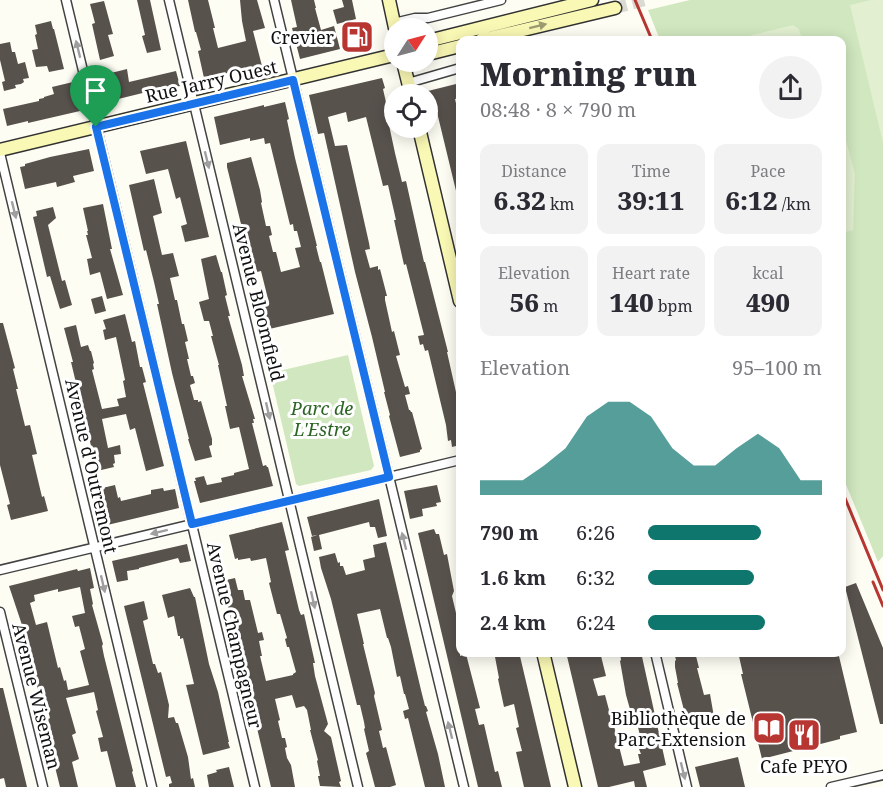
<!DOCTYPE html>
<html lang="en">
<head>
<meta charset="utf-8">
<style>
	body { margin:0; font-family:"Noto Serif",serif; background:#f2f2f3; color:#2b2b33; height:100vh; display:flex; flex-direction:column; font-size:22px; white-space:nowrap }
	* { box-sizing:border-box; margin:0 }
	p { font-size:20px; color:#7c7c81 }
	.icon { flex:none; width:33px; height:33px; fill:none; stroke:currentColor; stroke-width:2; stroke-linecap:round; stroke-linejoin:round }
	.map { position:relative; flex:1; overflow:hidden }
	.sheet { position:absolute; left:456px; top:36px; width:390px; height:621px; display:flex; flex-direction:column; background:#fff; border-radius:12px; box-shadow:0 3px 15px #0003 }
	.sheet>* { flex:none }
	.needle { width:39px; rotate:54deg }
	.buttons { position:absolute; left:384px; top:18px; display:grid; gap:12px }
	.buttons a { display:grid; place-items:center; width:54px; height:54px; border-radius:50%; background:#fff; box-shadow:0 3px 15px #0003; font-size:30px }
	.pin { position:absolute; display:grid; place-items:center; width:51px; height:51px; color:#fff; margin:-62px -26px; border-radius:50% 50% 50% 0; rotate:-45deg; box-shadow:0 0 6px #0007 }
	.pin .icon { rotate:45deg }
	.round { display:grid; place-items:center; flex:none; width:63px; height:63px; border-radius:32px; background:#f2f2f3 }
	.summary { display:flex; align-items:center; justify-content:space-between; height:102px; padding:0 24px }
	h1 { font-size:33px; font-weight:800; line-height:45px }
	.stats { display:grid; grid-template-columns:repeat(3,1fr); gap:9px; height:102px; padding:6px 24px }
	.stats div { display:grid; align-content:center; border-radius:12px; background:#f2f2f3; text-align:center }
	.stats b { font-size:26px; font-weight:800 }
	.stats small { font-size:16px; font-weight:400 }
	.stats p { font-size:16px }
	.chart { height:168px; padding:12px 24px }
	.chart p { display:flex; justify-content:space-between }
	.chart svg { width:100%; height:108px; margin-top:6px; fill:#0f766e; opacity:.7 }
	ul { padding:0 24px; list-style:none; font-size:20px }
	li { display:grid; grid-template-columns:96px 72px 1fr; align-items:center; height:45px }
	li i { height:15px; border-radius:8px; background:#0f766e }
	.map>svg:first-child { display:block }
</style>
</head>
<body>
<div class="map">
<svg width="883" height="787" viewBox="0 0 883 787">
	<rect width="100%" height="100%" fill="#fefdf4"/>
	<path fill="#d0e7bf" d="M690,0h193v556l-5,6 -36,-87v-435h-182l-12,-30z
		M348,355l26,111 -3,4 -72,16 -3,-2 -26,-111z"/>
	<path fill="#e2efd0" d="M871,0h12v143l-33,-138z
		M793,25l6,4 3,11h-70z
		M844,133l11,41 -2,56 -11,3v-99z"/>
	<path fill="#58524d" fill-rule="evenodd" d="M137,0h13l11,50 -14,3 -5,-17 3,-1z
		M188,0h20l7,28h-2l5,20 28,-7 -4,-20 -2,-21h17l8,28 -12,3 9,35 -58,12 -6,-27 3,-1 -5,-18h-1z
		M291,0h23l2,8h-1l6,22 13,-4 6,23 -40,10 -8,-31 5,-1z
		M342,0h10l4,19 -19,5 -4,-14 11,-3z
		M104,1l9,33 -5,1 6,21 -14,4 -8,-36 3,-1 -5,-19z
		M51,21l2,8h1l10,40 -15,3 -2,-6 -11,1 -4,-17 6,-1 -3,-14 2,-1 -2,-9z
		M10,42l2,10h3l3,12 7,-2 4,16 -6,1 1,3 -3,2 -6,1 1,3 -12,3 -2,-9 3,-1 -5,-21v-16z
		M127,69l2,13 47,-11 4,15 -20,5 -1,-2 -53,13 -7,-26z
		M382,78l3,10 -2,1 7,31h-2l1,5 6,28 7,29 4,-1 18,81h1l23,90h-1l13,58v35l-8,2 -1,-7 -3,1 -2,-16 -18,-75 -3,1 -2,-7 -3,1 -2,-9 6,-1 -18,-71 -2,1 -10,-45h2l-8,-35 -5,1 -17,-69 -18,5 -2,-10 -18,5 7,29 12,-1 22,98 1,6 -5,1 5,18 8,-2v4l2,-1 7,27h-2v4l7,32 2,-1 6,24 -4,1 9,31 3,-1 2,8 -5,1 4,15h1l1,2h1l10,37 -2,1v2l-20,5 -11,-41 1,-1 -6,-23h1l-13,-55 -17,-65 -31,-139 -6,1 -9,-39z
		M73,82l7,29 -52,12v-2l-21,5 -4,-17 36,-8v-2l5,-1v-1l10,-3 -2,-7z
		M460,83v15l-5,1 4,17h1v79h-3l-22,-91 -4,1 -3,-14z
		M285,102l4,17 -2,1 8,38 22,88h-1l4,16h1l13,52 -69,16 -6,-25 10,-2 -8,-32 -8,2 -26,-106v-4l24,-6 9,33 2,12 -1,1 5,23h4l2,9 -3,1 4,16h3l5,20 19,-5 -5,-19 6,-1 -4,-16h-3l-1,-7 -3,1 -20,-82 -5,1 -1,-6 -14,3v-3l-30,7 -6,-28 50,-12v2z
		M186,141l23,96 -24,5 -4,-16 6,-2 -7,-27 -4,2 -8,-30 -22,5 -6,-23z
		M89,149l5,22 -21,5 2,6 -18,5 -1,-5 -31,7 -5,-22 5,-1v-2l25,-7z
		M154,179l8,34 -9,3 9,39 11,-2 6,23 -9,2 5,22h2l5,24h2l4,17 -3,1 4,17h-2l4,17h2l2,7 -5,2 4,15h4v2l3,-1 11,38v6l-3,1 3,11 -17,4 -7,-22h1l-17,-66 -15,-69h2l-5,-22 -8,-32 -2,1 -15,-66z
		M103,204l9,45h-2l13,46 -16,4 -7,-27 -10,3 -3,-16 5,-1 -6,-23h2l-1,-4h1l-5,-23z
		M53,207l3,11 -8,7 14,56 3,-1 7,25 -12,4 -10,-33 -3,1 -14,-60 4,-1 -1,-5z
		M216,255l5,17h1l5,23 -2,1 5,20h-2l14,49 2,11h-2l13,43h-2l1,4h-2l11,43 3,-1 1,2h1l5,19 -73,17 -6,-22h2l-1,-3 9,-2 3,9 15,-3 -1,-4 13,-3v-2l15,-4 -10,-42 -9,2 -5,-23h2l-9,-41h1l-8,-29h2l-4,-15h-5l-5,-19 10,-3 -8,-40z
		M102,296l4,15 -11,3 -4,-15z
		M125,314l7,28 3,-1 5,26h2l4,15 -3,1 21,83 -18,5 -11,-43 -5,2 -4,-16 -24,5 6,29 12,-3 1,9 -7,1 1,8 -2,1 1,3 -17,4 -26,-109h2l-9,-34 12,-3 5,22 7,-2 2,6h1l3,12 -1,1 1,5 -2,1 10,39 17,-3 -2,-7 9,-2 -3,-16 2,-1 -9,-43 -11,3 -2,-10 3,-1 -3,-9z
		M0,323h3l12,45 -2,1 5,20h-2l9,37 5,-1 7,29 -5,1 10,42 2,-1 4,15 -37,9 -4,-15 3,-1 -10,-39z
		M115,485l3,13 2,-1 1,4 30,-7v-4l12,-2 1,3 11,-2 4,19 -76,18 -9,-36z
		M437,485l4,17 -5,1 1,3 -15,3 1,7 -13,3 -6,-28z
		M379,499l8,37 -9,2 -3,-11h-5l-1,-5 -50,13 3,14 -8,2 -3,-14 6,-2 -5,1 -5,-19z
		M282,522l7,28 -4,1 14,59 2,5 3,-1 11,49h-2l2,13 13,48 -4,7 7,6 10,44 -2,1 2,5 -21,-1 -2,-10h2l-3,-15 1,-1 -8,-30h1l-4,-20 -3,-4 -8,2 -4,-13 -17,4 5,21 -2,1 4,17h3l2,9 -2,1 2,10 4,7 4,22h-24l-49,-206 13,-3 3,12h5l2,10h5l8,33 4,-1 2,8 -5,1 3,15h-2l6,25 27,-6v-1l3,-2 -7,-25h-2l-2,-8 2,-1 -7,-24h-3l-8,-31 2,-1 -5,-24 -15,3 -1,-3 -12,2v-2l-3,1 -6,-24z
		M434,529l2,5h3l5,21 3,-1 3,16 4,21 -2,5 8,34v26l6,-2 14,54 -5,1 4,16 5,-1 11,48 3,-1 4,16h-24l-60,-254z
		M386,542l35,148 4,16h1l2,5 -2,1 12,42 7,33h-20l-17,-69 -3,1 -2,-8 6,-2 -4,-15h-1l-4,-18 -3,1 -6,-30 -3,-9h-1l-7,-29 -23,5 7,30h-1l12,49 -1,3 8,34 -3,1 4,17 3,-1 10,38 -6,2h-15l-9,-34 3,-2 -5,-22 1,-1 -1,-6 -4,-17h-3l-26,-106 -10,-31 -2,-11 16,-4 3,10 2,-1v4h3l3,9 19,-5 -2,-10 12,-3 -2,-12z
		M187,544l4,17 -11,2 -2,-5 -39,10v1l-12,2 1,9 -11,2 -5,-21z
		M90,568l4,20 -4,1 3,15 -1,1 11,39 -1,2 2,10 29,115 -1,1 4,15h-20l-9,-36 -6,1 -3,-14 5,-1 -7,-26 2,-1 -4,-18 -28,6 10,35 -4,2 7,24 -7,3 6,25h-18l-11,-44 5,-1 -6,-23 2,-1 -6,-23 -4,1 -13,-44h2l-8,-30 -12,-36 68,-17 1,2zM80,587l5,26 -13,3 3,11 4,-1 6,23 -5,2 9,34 -21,5 -2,-10 -2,1 -4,-14 -2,1 -11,-46 -11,3 -6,-22 5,-2 -1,-6 24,-6v3z
		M856,583l27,65v76h-3l-35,-137z
		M190,588l4,9h1l14,67 9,28 11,50h-1l2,6 -27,7 -17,-70 8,-1 -11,-46 -3,1v-3h-2l-4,-20 -6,2 -6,-23z
		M144,601l4,18 -5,2 10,43h2l3,9 3,-1 8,33 -1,13 6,-1 2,6h2l10,34 3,22 2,-1 2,9h-26v-3l3,-1 -2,-7 -4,1 -42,-171z
		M496,652h23l32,135h-27l-8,-35 6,-1 -6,-23 3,-1 -5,-23 -10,3 -6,-28 1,-1 -4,-21h2z
		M566,652h34l6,24 -13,3 5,17 7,-1 4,15 3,-1 4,16 -2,1 10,40 16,-3 -2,-9h3l-2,-5 4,-1 -7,-29 -3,1 -7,-25 -6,-34 1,-1 -1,-8h21l25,113 -23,6 4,16h-12l-1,-6 -25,6h-11z
		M674,652h21l4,16h-2l7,27 6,-1 4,23 -25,6 -1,-2 -1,1 -10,-39h1l-3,-16v-6l1,-1z
		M738,652h100l19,80 -17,4v3l-78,20 -21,-85h2z
		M0,688h3l24,99h-21l-2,-9 -4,1z
		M738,757l7,30h-45l-5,-20z
		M229,767l5,20h-25l-2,-12 10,-3 -1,-2z"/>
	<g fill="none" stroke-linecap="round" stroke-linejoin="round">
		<path stroke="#dad9d2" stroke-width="12" stroke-dasharray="12 6" stroke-linecap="butt" d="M615,8l30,-8"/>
		<defs>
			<path id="street" d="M66,0l189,787
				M169,0l189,787
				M274,0l190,787
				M394,23l21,-5h13l73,-18
				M408,83l52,-15
				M0,153l152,634
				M0,570l460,-110
				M0,612l43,175
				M655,652l32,135
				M831,787l52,-12"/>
			<path id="secondary" d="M389,0l6,28
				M481,40l134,-32
				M428,41l164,-41
				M428,54l32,-8
				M403,62l8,32
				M419,128l41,173
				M0,150l394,-95
				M543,652l32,135"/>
		</defs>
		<use href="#street" stroke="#434343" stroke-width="11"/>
		<use href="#secondary" stroke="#323232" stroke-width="15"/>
		<use href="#street" stroke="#fff" stroke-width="8"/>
		<use href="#secondary" stroke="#f9f8b4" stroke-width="12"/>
		<path stroke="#b73631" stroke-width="3" d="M635,0l17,40
			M842,491l41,99
			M873,582l10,24"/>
	</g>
	<defs><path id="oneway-solid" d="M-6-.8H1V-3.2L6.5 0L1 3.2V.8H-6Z" transform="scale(1.5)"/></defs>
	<use fill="#9c9b72" href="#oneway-solid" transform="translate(538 26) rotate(-14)"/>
	<g fill="#9f9f9f">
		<use href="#oneway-solid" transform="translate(78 49) rotate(-104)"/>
		<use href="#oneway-solid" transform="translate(207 160) rotate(76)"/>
		<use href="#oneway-solid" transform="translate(14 210) rotate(76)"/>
		<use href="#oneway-solid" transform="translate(268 411) rotate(77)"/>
		<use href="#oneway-solid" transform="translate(159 532) rotate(166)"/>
		<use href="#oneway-solid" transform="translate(404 541) rotate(-104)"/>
		<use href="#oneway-solid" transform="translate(103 584) rotate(77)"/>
		<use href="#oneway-solid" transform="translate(313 600) rotate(77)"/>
		<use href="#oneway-solid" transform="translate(450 730) rotate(-104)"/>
		<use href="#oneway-solid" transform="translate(683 771) rotate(76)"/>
	</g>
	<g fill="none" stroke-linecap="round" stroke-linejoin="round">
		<defs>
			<path id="route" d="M293,80l96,397 -197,47 -96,-397z"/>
		</defs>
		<use href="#route" stroke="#fff" stroke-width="12"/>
		<use href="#route" stroke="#1a73e8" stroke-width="8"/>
	</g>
	<defs>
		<symbol id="fuel-square" viewBox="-11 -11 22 22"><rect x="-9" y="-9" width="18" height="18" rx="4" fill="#b73631" stroke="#fff"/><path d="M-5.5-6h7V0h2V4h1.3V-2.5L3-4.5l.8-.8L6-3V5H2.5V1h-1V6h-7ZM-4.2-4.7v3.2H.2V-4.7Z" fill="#fff"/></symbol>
		<symbol id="library-square" viewBox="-11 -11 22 22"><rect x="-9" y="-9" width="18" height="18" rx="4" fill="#b73631" stroke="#fff"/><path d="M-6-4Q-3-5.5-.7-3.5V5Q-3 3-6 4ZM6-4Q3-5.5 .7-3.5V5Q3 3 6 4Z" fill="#fff"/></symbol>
		<symbol id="restaurant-square" viewBox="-11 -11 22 22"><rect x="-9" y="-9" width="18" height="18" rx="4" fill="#b73631" stroke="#fff"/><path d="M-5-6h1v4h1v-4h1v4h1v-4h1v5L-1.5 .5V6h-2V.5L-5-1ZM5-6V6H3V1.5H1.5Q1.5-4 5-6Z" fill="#fff"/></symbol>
	</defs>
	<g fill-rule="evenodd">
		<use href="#fuel-square" x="338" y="18" width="38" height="38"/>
		<use href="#library-square" x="750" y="709" width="38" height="38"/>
		<use href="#restaurant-square" x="785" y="716" width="38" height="38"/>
	</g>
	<g text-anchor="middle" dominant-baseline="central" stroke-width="6" stroke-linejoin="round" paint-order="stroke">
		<g font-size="18" fill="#101010" stroke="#fff" text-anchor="end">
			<text x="334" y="37">Crevier</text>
			<text x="746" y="718">Bibliothèque de<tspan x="746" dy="21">Parc-Extension</tspan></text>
			<text x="804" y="766" text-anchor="middle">Cafe PEYO</text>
		</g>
		<g font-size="18" fill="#101010" stroke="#fff">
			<text transform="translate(211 81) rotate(-13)">Rue Jarry Ouest</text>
			<text transform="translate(259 302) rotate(76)">Avenue Bloomfield</text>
			<text transform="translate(92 466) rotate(77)">Avenue d'Outremont</text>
			<text transform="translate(235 635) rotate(77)">Avenue Champagneur</text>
			<text transform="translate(37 696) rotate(76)">Avenue Wiseman</text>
		</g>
		<g font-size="18" font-style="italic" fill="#2c6424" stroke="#fff">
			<text x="322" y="408">Parc de<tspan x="322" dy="21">L'Estre</tspan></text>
		</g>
	</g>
</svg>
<div class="buttons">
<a><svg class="needle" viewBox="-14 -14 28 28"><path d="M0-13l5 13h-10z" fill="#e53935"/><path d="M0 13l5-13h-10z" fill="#7c7c81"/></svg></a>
<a><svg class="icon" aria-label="locate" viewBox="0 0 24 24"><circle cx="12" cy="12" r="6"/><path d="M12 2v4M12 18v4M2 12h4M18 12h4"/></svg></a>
</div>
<div class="pin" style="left:96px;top:127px;background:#1e9e55"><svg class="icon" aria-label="arrive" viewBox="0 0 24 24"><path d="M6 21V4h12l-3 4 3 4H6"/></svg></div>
<section class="sheet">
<div class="summary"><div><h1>Morning run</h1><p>08:48 · 8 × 790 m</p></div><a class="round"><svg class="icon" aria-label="share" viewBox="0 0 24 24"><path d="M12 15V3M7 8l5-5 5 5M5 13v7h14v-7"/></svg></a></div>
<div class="stats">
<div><p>Distance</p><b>6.32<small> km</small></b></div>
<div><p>Time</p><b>39:11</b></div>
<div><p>Pace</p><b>6:12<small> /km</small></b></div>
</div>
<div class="stats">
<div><p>Elevation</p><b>56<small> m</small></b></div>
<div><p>Heart rate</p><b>140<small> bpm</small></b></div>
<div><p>kcal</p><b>490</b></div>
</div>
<div class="chart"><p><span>Elevation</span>95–100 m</p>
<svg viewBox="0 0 160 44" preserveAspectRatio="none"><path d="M0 44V38L10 38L20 38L30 32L40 25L50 12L60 6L70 6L80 12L90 25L100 32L110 32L120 25L130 19L140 25L150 38L160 38V44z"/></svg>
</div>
<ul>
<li><b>790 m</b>6:26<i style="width:65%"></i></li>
<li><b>1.6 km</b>6:32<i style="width:61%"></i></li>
<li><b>2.4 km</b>6:24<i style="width:67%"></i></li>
</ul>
</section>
</div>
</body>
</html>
